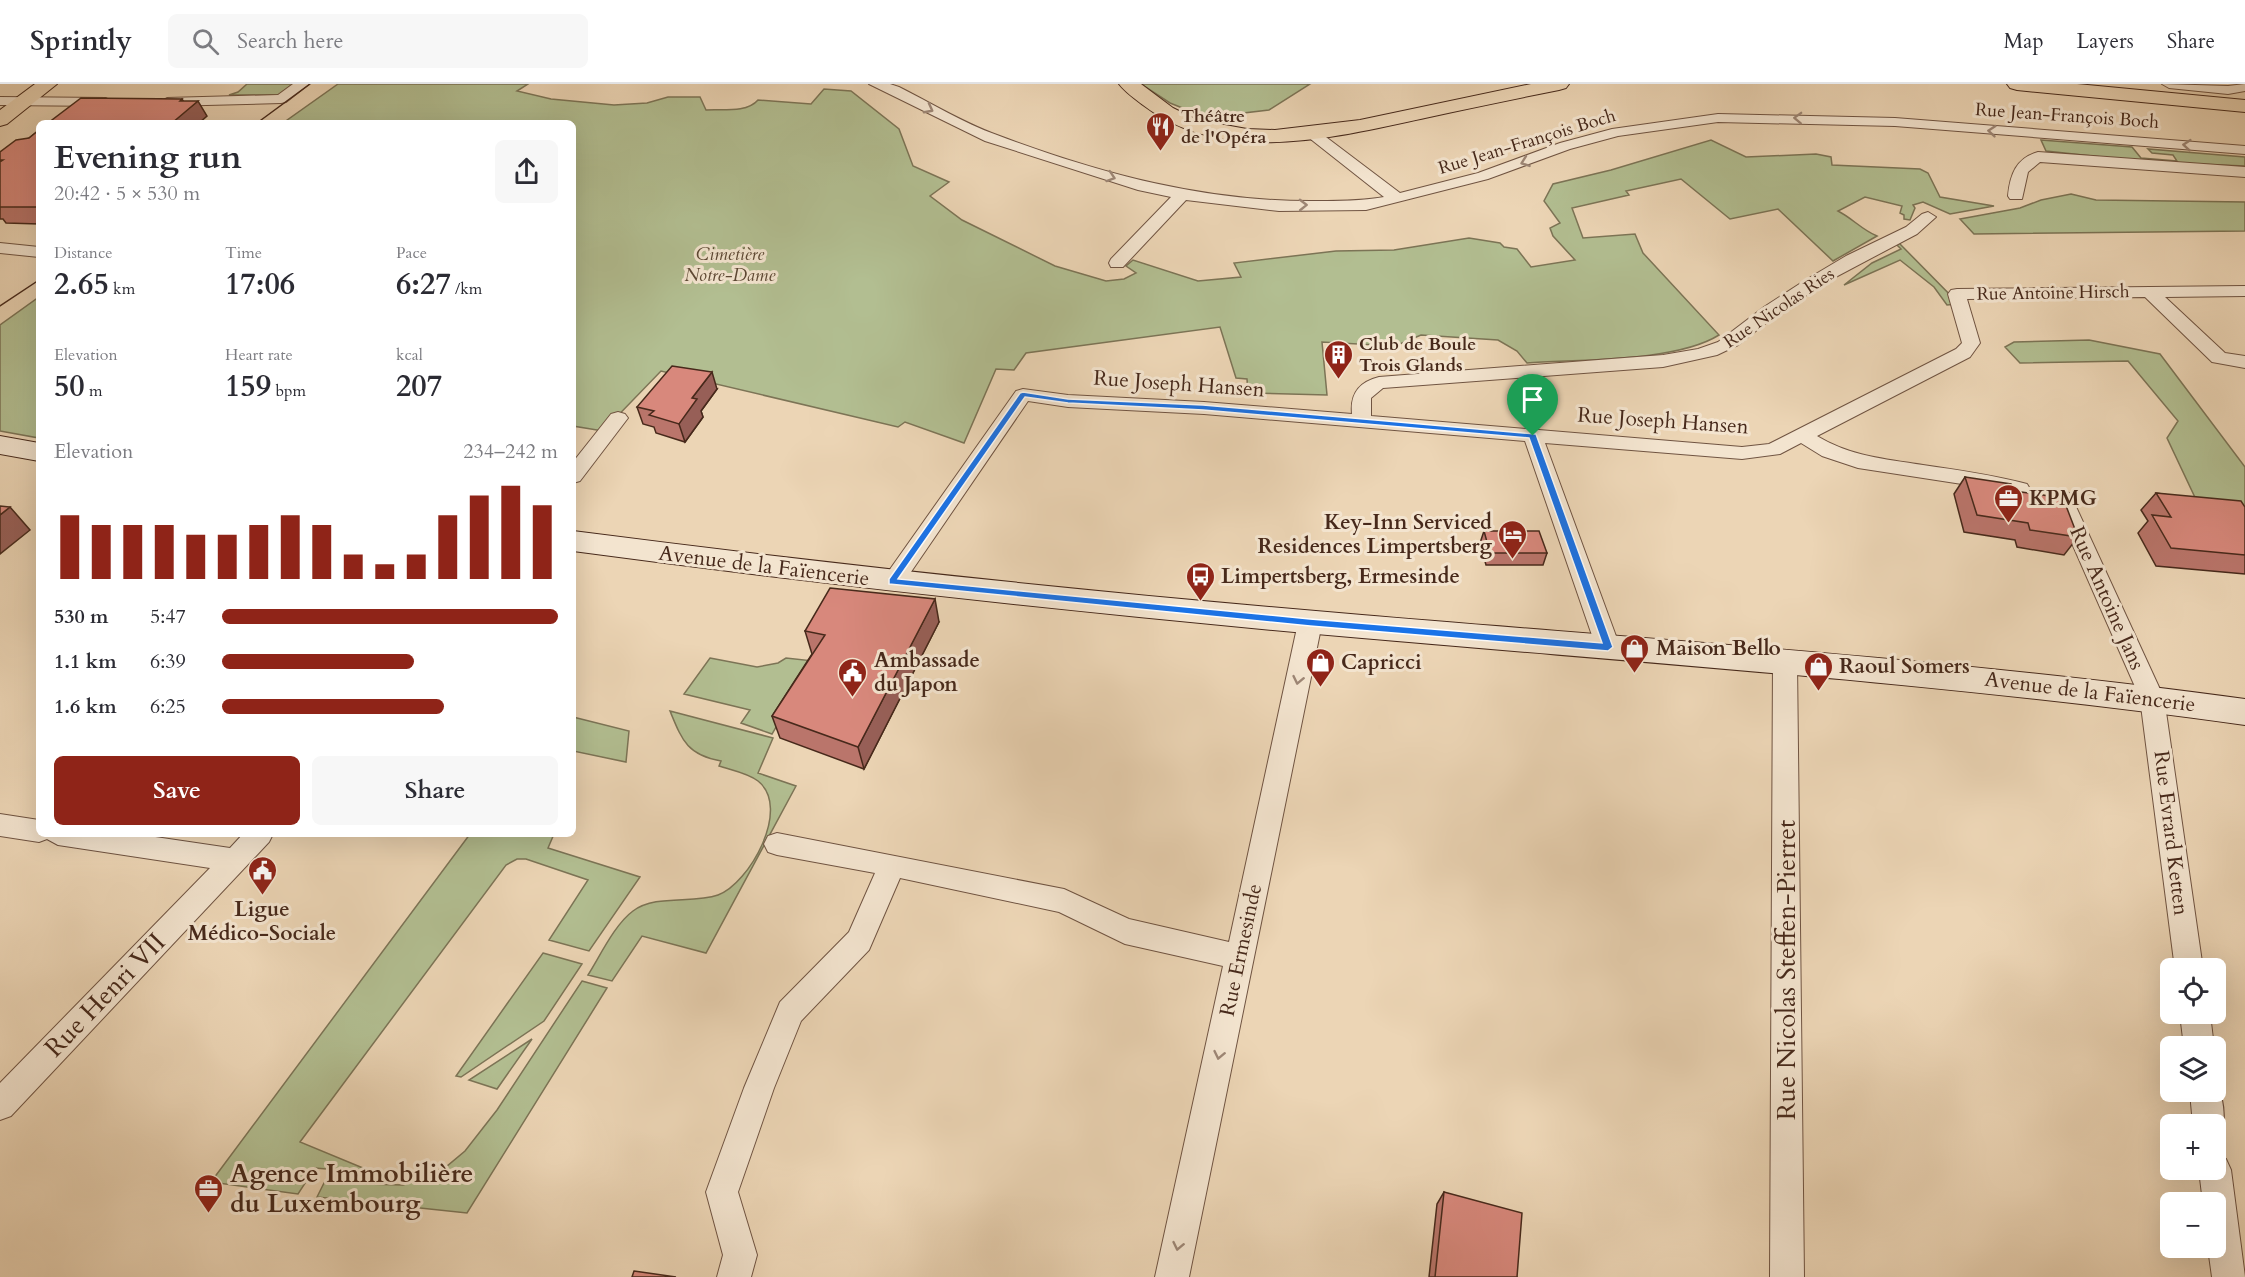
<!DOCTYPE html>
<html lang="en">
<head>
<meta charset="utf-8">
<style>
	body { margin:0; font-family:Cardo,serif; background:#f7f7f7; color:#2b2b33; height:100vh; display:flex; flex-direction:column; font-size:22px; white-space:nowrap }
	* { box-sizing:border-box; margin:0 }
	p { font-size:20px; color:#7c7c81 }
	.icon { flex:none; width:33px; height:33px; fill:none; stroke:currentColor; stroke-width:2; stroke-linecap:round; stroke-linejoin:round }
	.map { position:relative; flex:1; overflow:hidden }
	.sheet { position:absolute; left:36px; top:36px; width:540px; height:717px; display:flex; flex-direction:column; background:#fff; border-radius:9px; box-shadow:0 6px 24px #0002 }
	.sheet>* { flex:none }
	.controls { position:absolute; left:2160px; top:874px; display:grid; gap:12px }
	.controls a { display:grid; place-items:center; width:66px; height:66px; border-radius:9px; background:#fff; box-shadow:0 6px 24px #0002; font-size:30px }
	.pin { position:absolute; display:grid; place-items:center; width:51px; height:51px; color:#fff; margin:-62px -26px; border-radius:50% 50% 50% 0; rotate:-45deg; box-shadow:0 0 6px #0007 }
	.pin .icon { rotate:45deg }
	.round { display:grid; place-items:center; flex:none; width:63px; height:63px; border-radius:9px; background:#f7f7f7 }
	.headline { display:flex; align-items:center; justify-content:space-between; height:102px; padding:0 18px }
	h1 { font-size:33px; font-weight:700; line-height:45px }
	.figures { display:grid; grid-template-columns:repeat(3,1fr); gap:9px; height:102px; padding:6px 18px }
	.figures div { display:grid; align-content:center }
	.figures b { font-size:30px; font-weight:700 }
	.figures small { font-size:16px; font-weight:400 }
	.figures p { font-size:16px }
	.chart { height:168px; padding:12px 18px }
	.chart p { display:flex; justify-content:space-between }
	.chart svg { width:100%; height:108px; margin-top:6px; stroke:#8f2418; stroke-width:6 }
	.action { display:flex; gap:12px; margin-top:auto; padding:12px 18px }
	.action a { flex:1; height:69px; border-radius:9px; background:#8f2418; color:#fff; font-size:24px; font-weight:700; line-height:69px; text-align:center }
	.action a+a { background:#f7f7f7; color:#2b2b33 }
	ul { padding:0 18px; list-style:none; font-size:20px }
	li { display:grid; grid-template-columns:96px 72px 1fr; align-items:center; height:45px }
	li i { height:15px; border-radius:8px; background:#8f2418 }
	header { display:flex; align-items:center; gap:36px; box-sizing:border-box; height:84px; padding:0 30px; background:#fff; border-bottom:2px solid #e1e1e2 }
	header strong { font-size:28px }
	nav { display:flex; gap:33px; margin-inline-start:auto; font-size:21px }
	.search { width:420px; height:54px; background:#f7f7f7; display:flex; align-items:center; gap:15px; box-sizing:border-box; padding:0 21px; border-radius:9px; color:#7c7c81; font-size:22px }
	.map>svg:first-child { display:block }
</style>
</head>
<body>
<header>
<strong>Sprintly</strong>
<div class="search"><svg class="icon" aria-label="search" viewBox="0 0 24 24"><circle cx="10" cy="10" r="6"/><path d="M15 15l6 6"/></svg>Search here</div>
<nav><a>Map</a><a>Layers</a><a>Share</a></nav>
</header>
<div class="map">
<svg width="2245" height="1193" viewBox="0 0 2245 1193">
	<rect width="100%" height="100%" fill="#ecd5b5"/>
	<filter id="stains"><feTurbulence type="fractalNoise" baseFrequency=".00333" numOctaves="4"/><feColorMatrix values="0 0 0 0 .2 0 0 0 0 .09 0 0 0 0 .02 0 0 0 .5 -.17"/></filter>
	<radialGradient id="worn" r=".72"><stop offset=".6" stop-color="#630" stop-opacity="0"/><stop offset="1" stop-color="#630" stop-opacity=".3"/></radialGradient>
	<path fill="#b2be91" stroke="#7c7456" stroke-width="1.5" d="M247,0h50l-17,11h-51l9,-3z
		M338,0h190l-11,7 34,8 63,6 33,-2 21,-6h32l6,13c16,-1 41,3 52,-10l53,4 13,-15 27,2 48,38 14,37 36,16 -19,14 32,24 93,46 51,15 18,-2 12,-6 -10,-7 7,-6 65,21 43,-4 -7,-14 102,-12 58,-1 75,-12 31,5 4,4 13,2 14,18 44,-7 -22,-24 -3,-8 10,-5 -16,-22 9,-17 58,-14 100,-30 35,17 70,-3 15,3 1,8 88,4 8,4 12,24 54,9 -44,8 -27,-12 -10,3 2,3 -5,12 -6,-1v-4l-4,-2 2,-7 -37,-9 -27,14c14,7 24,19 39,25l-44,25 -55,-52 -48,10 -49,-40 -55,12 3,4 -57,13 11,30 52,-4 8,19 76,82c-43,27 -139,24 -192,28l-10,-12 -19,-11 -77,-5 -26,11 -73,-4 5,53 -79,-2 -1,-14 -11,-1 -16,-51 -194,26 -12,17 -18,-1 -32,74 -59,-21 -7,5 -237,-56 -58,60 -30,-5v-303h-290z
		M1141,0h169l-41,26 -42,5 5,13 -62,-25z
		M2041,56l91,7 9,11 36,3 -4,-6 -21,-2 -4,-4 97,8v9l-97,-4 -102,-11z
		M2071,110l25,6 149,2v29l-271,3 -14,-15 60,-11 21,-8z
		M1899,159l60,61 -12,1 -13,-18 -34,-27 -56,25 28,-22 29,-14 -5,-5z
		M39,213v141l-39,-7v-106z
		M2089,256l71,14 85,113v44l-45,-3 -33,-70 11,-17 -50,-60 -108,2 -15,-16 9,-5z
		M710,574l47,9 21,-4 8,-5 28,3 -42,73 -31,-11 9,-13 -66,-16z
		M670,627l103,27 -15,35 38,13 -90,167 -64,-17 -30,45 -24,-6c12,-19 27,-51 45,-64 23,-17 59,-7 85,-16 31,-11 74,-87 40,-114 -10,-8 -27,-11 -39,-15l2,-5c-34,-6 -39,-21 -51,-50z
		M573,633l56,14 -3,31 -53,-11z
		M470,750h84l-6,14 92,29 -51,74 -40,-11 39,-60 -62,-21h-9l-11,6 -206,277 75,31 -60,-5 -17,26 -87,-12z
		M543,869l39,11 -38,57 -83,56 -5,-1z
		M582,897l25,7 -140,225 -150,-16 7,-14 79,2 21,-7 23,-12 18,-15 32,-41z
		M532,955l-35,50 -28,-9z"/>
	<g fill="none" stroke-linecap="round" stroke-linejoin="round">
		<defs>
			<path id="minor" d="M293,0h16l-23,18 -5,1 -114,3 -7,-4 7,-4 111,-3z
				M869,0h21l9,3c32,16 64,36 98,48 104,39 208,67 319,66 23,0 46,0 68,-4l-76,-60 -2,-3 7,-4 5,1 82,62 78,-20 82,-30 52,-14 106,-15 177,4 350,28v8l-350,-28 -177,-4 -100,14 -48,13 -82,30 -122,31 -87,1 -93,-11 -63,67h-12l-2,-4 2,-4 60,-62 -33,-7 -153,-49z
				M2162,0l66,2 17,-2v7l-17,3 -59,-6z
				M0,13l106,1 7,4 -7,4 -106,-1z
				M2038,68l207,15v10l-205,-15 -12,10 -6,27h-12l-2,-3c2,-21 8,-38 30,-44z
				M1928,128l8,5 -19,17 -87,46 -54,35 -38,30 -21,10 -54,12 -280,21 -12,10v18l371,31 27,-3 187,-95 6,-6 -14,-49 3,-4 6,-1 288,-3v10l-80,1 60,56 20,3v12l-33,-6 -67,-65 -178,2 13,44 -10,14 -153,79c33,20 68,23 106,29 35,5 70,10 104,19l3,5 -3,5 -7,2 -32,-8 -130,-20 -36,-12 -21,-13 -21,11 -38,5 -197,-16 75,204 -4,6 -8,3 -8,-3 -4,-6 -71,-206 -321,-27 -136,-7 -40,-6 -128,187 -8,2 -8,-2 -3,-6 135,-191 7,-2 45,6 136,7 148,12c-2,-20 7,-32 27,-37l284,-22 35,-6 20,-7 46,-35 40,-26 42,-25 60,-29 16,-13z
				M0,159l39,4v10l-39,-4z
				M618,328l7,2 3,4 -48,63 -7,2v-21l38,-48z
				M2062,407l7,2 3,5 92,200 39,271h-28l-35,-271 -88,-200 3,-5z
				M1310,531l8,2 4,6 -133,654h-34l68,-311 -98,-22 -66,-32 -159,-34 -31,72 -68,71 -27,67 -36,104 19,63 -6,22h-34l6,-22 -17,-63 38,-104 36,-86 69,-70 26,-59 -98,-18 -9,-3 -4,-8 4,-8 9,-3 287,56 65,30 100,23 69,-319 4,-6z
				M1785,569l8,3 4,6 7,615h-34l3,-615 4,-6z
				M0,730l39,6v14h96l95,14 13,-14h30l-4,8 -258,274 -11,4v-37l210,-215 -152,-23 -11,-6 -8,3 -39,-6z
				M2180,930h30l4,33h-30z
				M2216,997c7,17 11,38 4,55l-4,2v-13h-23l-3,-33h26z
				M2216,1070l10,5 5,11 14,107h-33l-4,-29h8v-45h-13l-4,-33h17z"/>
			<path id="secondary" d="M0,352l39,7v18l-39,-7z
				M573,447c262,34 526,62 789,84 295,25 590,44 883,84v26c-293,-41 -588,-61 -883,-87 -263,-23 -527,-52 -789,-87z"/>
			<path id="primary" d="M35,0h22l-50,40 -7,2v-16z
				M1119,0h22l32,24 24,12 50,9 28,1 85,-10 171,-36h38l-3,4 -7,2c-45,9 -89,18 -134,28 -89,19 -202,49 -282,-13 -8,-6 -18,-13 -24,-21z
				M2007,0h70l168,16v12l-228,-22 -7,-2z"/>
		</defs>
		<use href="#minor" stroke="#705442" stroke-width="2"/>
		<use href="#secondary" stroke="#47291b" stroke-width="2"/>
		<use href="#primary" stroke="#47291b" stroke-width="2"/>
		<use href="#minor" fill="#f3e4cf" fill-rule="evenodd"/>
		<use href="#secondary" fill="#f3e4cf" fill-rule="evenodd"/>
		<use href="#primary" fill="#ecd5b5" fill-rule="evenodd"/>
		<path stroke="#47291b" stroke-width="1.5" d="M257,39l53,-39
			M0,222l39,-26"/>
	</g>
	<path fill="#ba756b" stroke="#47291b" stroke-width="1.5" d="M39,46v94l-33,-1 -3,-4h-3v-67l29,-14z
		M717,305l-16,22 2,6 -18,25 -29,-9 -2,-6 -11,-3 -6,-17z
		M1965,393l113,60 -14,18 -47,-8 -2,-7 -51,-8 -10,-38z
		M2156,409l89,14v67l-89,-8 -18,-33 10,-12 -7,-11z
		M1484,447l63,22 -4,12h-57l-6,-22z
		M939,538l-75,147 -84,-31 -8,-22 40,-62 -7,-23z
		M1444,1108l73,85h-88l8,-73z"/>
	<path fill="#975f57" stroke="#47291b" stroke-width="1.5" d="M182,15l6,10 10,-8 9,15 -8,7h-27l8,-22z
		M712,288l5,17 -16,22 2,6 -18,25 -6,-18 13,-26z
		M10,423l20,23 -30,24v-39z
		M935,515l4,23 -75,147 -6,-22z"/>
	<path fill="#d8887c" stroke="#47291b" stroke-width="1.5" d="M81,14l101,1 -2,2h18l-26,22h-124z
		M39,46v77h-39v-45l3,-2h-3v-8l16,-12 13,-2z
		M672,282l40,6 -20,26 5,1 -18,25 -30,-9 5,-4 -17,-4z
		M1965,393l46,7 3,7 49,7 15,39 -48,-7 -2,-7 -51,-8z
		M2156,409l85,8 4,6v48l-74,-7 -19,-33 19,2z
		M0,422l10,1 -10,8z
		M1484,447h55l8,22h-57z
		M830,504l105,11 -77,148 -86,-31 53,-81 -20,-4z
		M1444,1108l78,21 -5,64h-82z
		M634,1187l42,6h-44z"/>
	<defs><path id="oneway-chevron" d="M-2-3.5L2.5 0L-2 3.5" fill="none" stroke-width="1.6" stroke-linecap="round" stroke-linejoin="round" transform="scale(1.5)"/></defs>
	<g stroke="#9d8675">
		<use href="#oneway-chevron" transform="translate(929 25) rotate(28)"/>
		<use href="#oneway-chevron" transform="translate(1798 34) rotate(-178)"/>
		<use href="#oneway-chevron" transform="translate(1992 47) rotate(-175)"/>
		<use href="#oneway-chevron" transform="translate(2187 61) rotate(-175)"/>
		<use href="#oneway-chevron" transform="translate(1525 78) rotate(160)"/>
		<use href="#oneway-chevron" transform="translate(1111 93) rotate(18)"/>
		<use href="#oneway-chevron" transform="translate(1303 121) rotate(-1)"/>
		<use href="#oneway-chevron" transform="translate(1298 596) rotate(102)"/>
		<use href="#oneway-chevron" transform="translate(1219 971) rotate(102)"/>
		<use href="#oneway-chevron" transform="translate(1178 1162) rotate(102)"/>
	</g>
	<path fill="#1a73e8" stroke="#fff" stroke-width="1.5" fill-rule="evenodd" d="M1023,308l45,7 135,6 333,29 77,213 -5,4 -298,-25 -421,-42v-5l131,-186zM1025,313l43,6 135,7 326,28 73,205 -292,-24 -412,-40z"/>
	<defs>
		<symbol id="restaurant-pin" viewBox="-11 -11 22 30"><path d="M0 17L-7.5 6A9.5 9.5 0 1 1 7.5 6Z" fill="#8f2418" stroke="#f3e4cf"/><path d="M-5-6h1v4h1v-4h1v4h1v-4h1v5L-1.5 .5V6h-2V.5L-5-1ZM5-6V6H3V1.5H1.5Q1.5-4 5-6Z" fill="#fff"/></symbol>
		<symbol id="building-pin" viewBox="-11 -11 22 30"><path d="M0 17L-7.5 6A9.5 9.5 0 1 1 7.5 6Z" fill="#8f2418" stroke="#f3e4cf"/><path d="M-4-6H4V6H1V3H-1V6H-4ZM-2.5-4.3h1.7v1.8h-1.7ZM.8-4.3h1.7v1.8H.8ZM-2.5-1h1.7V.8h-1.7ZM.8-1h1.7V.8H.8Z" fill="#fff"/></symbol>
		<symbol id="office-pin" viewBox="-11 -11 22 30"><path d="M0 17L-7.5 6A9.5 9.5 0 1 1 7.5 6Z" fill="#8f2418" stroke="#f3e4cf"/><path d="M-6-3h4V-5.5h4V-3h4V5H-6ZM-1-4.5V-3h2v-1.5ZM-6 0V1H6V0Z" fill="#fff"/></symbol>
		<symbol id="hotel-pin" viewBox="-11 -11 22 30"><path d="M0 17L-7.5 6A9.5 9.5 0 1 1 7.5 6Z" fill="#8f2418" stroke="#f3e4cf"/><path d="M-6-4.5h1.5V1H6V5H4.5V3h-9V5H-6ZM-4 0a1.8 1.8 0 1 1 3.6 0ZM.5 0V-2.5h3Q6-2.5 6 0Z" fill="#fff"/></symbol>
		<symbol id="bus-pin" viewBox="-11 -11 22 30"><path d="M0 17L-7.5 6A9.5 9.5 0 1 1 7.5 6Z" fill="#8f2418" stroke="#f3e4cf"/><path d="M-5-6H5V4H4V6H2V4H-2V6H-4V4H-5ZM-3.5-4V0h7V-4ZM-3.5 1.2v1.5H-2V1.2ZM2 1.2v1.5H3.5V1.2Z" fill="#fff"/></symbol>
		<symbol id="shop-pin" viewBox="-11 -11 22 30"><path d="M0 17L-7.5 6A9.5 9.5 0 1 1 7.5 6Z" fill="#8f2418" stroke="#f3e4cf"/><path d="M-5-2.5h2.3a2.7 3.5 0 0 1 5.4 0H5L5.5 6h-11ZM-1.5-2.5h3a1.5 2.3 0 0 0-3 0Z" fill="#fff"/></symbol>
		<symbol id="civic-pin" viewBox="-11 -11 22 30"><path d="M0 17L-7.5 6A9.5 9.5 0 1 1 7.5 6Z" fill="#8f2418" stroke="#f3e4cf"/><path d="M-.6-6.5H3V-4.5H.6V-3L4-1V1h2V6H-6V1h2V-1L-.6-3ZM-1.2 2.5V6h2.4V2.5Z" fill="#fff"/></symbol>
	</defs>
	<g fill-rule="evenodd">
		<use href="#restaurant-pin" x="1144" y="26" width="33" height="45"/>
		<use href="#building-pin" x="1322" y="254" width="33" height="45"/>
		<use href="#office-pin" x="1992" y="398" width="33" height="45"/>
		<use href="#hotel-pin" x="1496" y="434" width="33" height="45"/>
		<use href="#bus-pin" x="1184" y="476" width="33" height="45"/>
		<use href="#shop-pin" x="1618" y="548" width="33" height="45"/>
		<use href="#shop-pin" x="1304" y="562" width="33" height="45"/>
		<use href="#shop-pin" x="1802" y="566" width="33" height="45"/>
		<use href="#civic-pin" x="836" y="572" width="33" height="45"/>
		<use href="#civic-pin" x="246" y="770" width="33" height="45"/>
		<use href="#office-pin" x="192" y="1088" width="33" height="45"/>
	</g>
	<g text-anchor="middle" dominant-baseline="central" stroke-width="6" stroke-linejoin="round" paint-order="stroke">
		<g font-size="18" font-weight="bold" fill="#47291b" stroke="#f3e4cf" text-anchor="start">
			<text x="1181" y="32">Théâtre<tspan x="1181" dy="21">de l'Opéra</tspan></text>
			<text x="1359" y="260">Club de Boule<tspan x="1359" dy="21">Trois Glands</tspan></text>
		</g>
		<g font-size="18" fill="#47291b" stroke="#f3e4cf">
			<text transform="translate(2067 32) rotate(4)">Rue Jean-François Boch</text>
			<text transform="translate(1527 58) rotate(-17)">Rue Jean-François Boch</text>
			<text transform="translate(2053 209) rotate(-1)">Rue Antoine Hirsch</text>
			<text transform="translate(1779 224) rotate(-34)">Rue Nicolas Ries</text>
		</g>
		<g font-size="18" font-style="italic" fill="#5c4733" stroke="#f3e4cf">
			<text x="730" y="170">Cimetière<tspan x="730" dy="21">Notre-Dame</tspan></text>
		</g>
		<g font-size="21" fill="#47291b" stroke="#f3e4cf">
			<text transform="translate(1179 300) rotate(4)">Rue Joseph Hansen</text>
			<text transform="translate(1663 337) rotate(4)">Rue Joseph Hansen</text>
			<text transform="translate(764 482) rotate(7)">Avenue de la Faïencerie</text>
			<text transform="translate(2107 514) rotate(66)">Rue Antoine Jans</text>
			<text transform="translate(2090 608) rotate(7)">Avenue de la Faïencerie</text>
			<text transform="translate(2171 749) rotate(83)">Rue Evrard Ketten</text>
			<text transform="translate(1241 866) rotate(-78)">Rue Ermesinde</text>
		</g>
		<g font-size="21" font-weight="bold" fill="#47291b" stroke="#f3e4cf" text-anchor="start">
			<text x="2029" y="414">KPMG</text>
			<text x="1492" y="438" text-anchor="end">Key-Inn Serviced<tspan x="1492" dy="24">Residences Limpertsberg</tspan></text>
			<text x="1221" y="492">Limpertsberg, Ermesinde</text>
			<text x="1656" y="564">Maison Bello</text>
			<text x="874" y="576">Ambassade<tspan x="874" dy="24">du Japon</tspan></text>
			<text x="1341" y="578">Capricci</text>
			<text x="1839" y="582">Raoul Somers</text>
			<text x="262" y="825" text-anchor="middle">Ligue<tspan x="262" dy="24">Médico-Sociale</tspan></text>
		</g>
		<g font-size="26" fill="#47291b" stroke="#f3e4cf">
			<text transform="translate(1786 886) rotate(-90)">Rue Nicolas Steffen-Pierret</text>
			<text transform="translate(105 911) rotate(-46)">Rue Henri VII</text>
		</g>
		<g font-size="26" font-weight="bold" fill="#47291b" stroke="#f3e4cf" text-anchor="start">
			<text x="230" y="1089">Agence Immobilière<tspan x="230" dy="30">du Luxembourg</tspan></text>
		</g>
	</g>
	<rect width="100%" height="100%" filter="url(#stains)"/>
	<rect width="100%" height="100%" fill="url(#worn)"/>
</svg>
<div class="controls">
<a><svg class="icon" aria-label="locate" viewBox="0 0 24 24"><circle cx="12" cy="12" r="6"/><path d="M12 2v4M12 18v4M2 12h4M18 12h4"/></svg></a>
<a><svg class="icon" aria-label="layers" viewBox="0 0 24 24"><path d="M12 4l9 5-9 5-9-5zM3 14l9 5 9-5"/></svg></a>
<a>+</a>
<a>−</a>
</div>
<div class="pin" style="left:1533px;top:352px;background:#1e9e55"><svg class="icon" aria-label="arrive" viewBox="0 0 24 24"><path d="M6 21V4h12l-3 4 3 4H6"/></svg></div>
<section class="sheet">
<div class="headline"><div><h1>Evening run</h1><p>20:42 · 5 × 530 m</p></div><a class="round"><svg class="icon" aria-label="share" viewBox="0 0 24 24"><path d="M12 15V3M7 8l5-5 5 5M5 13v7h14v-7"/></svg></a></div>
<div class="figures">
<div><p>Distance</p><b>2.65<small> km</small></b></div>
<div><p>Time</p><b>17:06</b></div>
<div><p>Pace</p><b>6:27<small> /km</small></b></div>
</div>
<div class="figures">
<div><p>Elevation</p><b>50<small> m</small></b></div>
<div><p>Heart rate</p><b>159<small> bpm</small></b></div>
<div><p>kcal</p><b>207</b></div>
</div>
<div class="chart"><p><span>Elevation</span>234–242 m</p>
<svg viewBox="0 0 160 44" preserveAspectRatio="none"><path d="M5 44V18M15 44V22M25 44V22M35 44V22M45 44V26M55 44V26M65 44V22M75 44V18M85 44V22M95 44V34M105 44V38M115 44V34M125 44V18M135 44V10M145 44V6M155 44V14"/></svg>
</div>
<ul>
<li><b>530 m</b>5:47<i style="width:100%"></i></li>
<li><b>1.1 km</b>6:39<i style="width:57%"></i></li>
<li><b>1.6 km</b>6:25<i style="width:66%"></i></li>
</ul>
<div class="action"><a>Save</a><a>Share</a></div>
</section>
</div>
</body>
</html>
